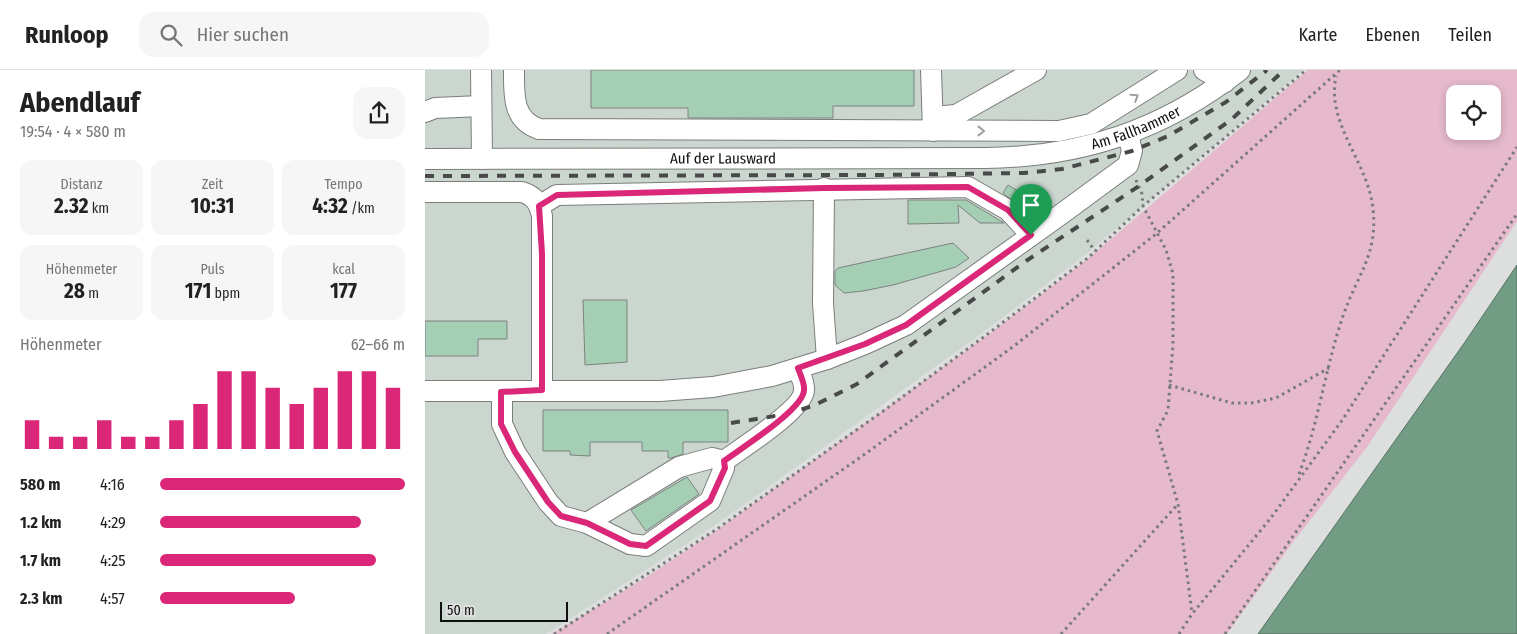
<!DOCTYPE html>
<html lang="de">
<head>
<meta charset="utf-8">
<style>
	body { margin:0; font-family:"Fira Sans Condensed",sans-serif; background:#f6f6f6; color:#222; height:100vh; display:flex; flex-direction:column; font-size:19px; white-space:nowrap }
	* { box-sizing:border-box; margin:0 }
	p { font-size:16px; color:#767676 }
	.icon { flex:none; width:28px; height:28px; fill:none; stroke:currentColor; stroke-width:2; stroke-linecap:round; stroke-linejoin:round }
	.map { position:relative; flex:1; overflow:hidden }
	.details { display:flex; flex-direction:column; background:#fff; width:425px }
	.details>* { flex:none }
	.tools { position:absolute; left:1021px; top:15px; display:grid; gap:10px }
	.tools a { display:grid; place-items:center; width:55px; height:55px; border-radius:10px; background:#fff; box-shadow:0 2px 8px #0003; font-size:25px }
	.scale { position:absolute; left:15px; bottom:12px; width:128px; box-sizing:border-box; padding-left:5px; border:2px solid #0e0f0e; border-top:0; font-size:14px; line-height:18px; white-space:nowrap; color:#0e0f0e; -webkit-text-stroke:4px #dcdfdd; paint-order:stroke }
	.pin { position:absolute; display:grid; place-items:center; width:42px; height:42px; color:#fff; margin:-51px -21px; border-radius:50% 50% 50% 0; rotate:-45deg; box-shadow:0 0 5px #0007 }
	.pin .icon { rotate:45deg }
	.round { display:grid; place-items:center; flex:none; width:52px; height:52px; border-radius:15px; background:#f6f6f6 }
	.head { display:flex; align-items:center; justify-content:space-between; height:85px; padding:0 20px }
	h1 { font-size:28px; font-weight:700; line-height:38px }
	.figures { display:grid; grid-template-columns:repeat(3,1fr); gap:8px; height:85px; padding:5px 20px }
	.figures div { display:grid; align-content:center; border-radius:12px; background:#f6f6f6; text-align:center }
	.figures b { font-size:21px; font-weight:700 }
	.figures small { font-size:14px; font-weight:400 }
	.figures p { font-size:14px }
	.chart { height:140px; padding:10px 20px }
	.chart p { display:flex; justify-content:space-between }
	.chart svg { width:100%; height:90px; margin-top:5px; stroke:#db2777; stroke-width:6 }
	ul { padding:0 20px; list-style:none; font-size:16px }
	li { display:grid; grid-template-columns:80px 60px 1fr; align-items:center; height:38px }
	li i { height:12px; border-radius:6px; background:#db2777 }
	header { display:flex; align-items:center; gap:30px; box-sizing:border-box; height:70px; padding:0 25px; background:#fff; border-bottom:1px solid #e0e0e0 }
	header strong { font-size:24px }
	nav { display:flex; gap:28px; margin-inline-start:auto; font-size:18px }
	.search { width:350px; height:45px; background:#f6f6f6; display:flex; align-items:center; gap:12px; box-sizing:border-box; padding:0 18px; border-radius:15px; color:#767676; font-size:19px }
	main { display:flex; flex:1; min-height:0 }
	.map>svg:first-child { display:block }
</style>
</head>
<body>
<header>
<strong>Runloop</strong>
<div class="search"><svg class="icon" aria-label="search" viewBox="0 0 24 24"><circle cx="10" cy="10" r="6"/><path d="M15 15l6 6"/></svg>Hier suchen</div>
<nav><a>Karte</a><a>Ebenen</a><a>Teilen</a></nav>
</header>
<main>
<section class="details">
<div class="head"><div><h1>Abendlauf</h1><p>19:54 · 4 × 580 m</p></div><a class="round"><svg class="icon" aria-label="share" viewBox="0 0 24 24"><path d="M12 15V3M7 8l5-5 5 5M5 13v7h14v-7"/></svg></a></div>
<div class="figures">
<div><p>Distanz</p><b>2.32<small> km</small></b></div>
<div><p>Zeit</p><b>10:31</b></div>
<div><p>Tempo</p><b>4:32<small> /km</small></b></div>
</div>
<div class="figures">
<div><p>Höhenmeter</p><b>28<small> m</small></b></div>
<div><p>Puls</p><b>171<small> bpm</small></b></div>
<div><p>kcal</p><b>177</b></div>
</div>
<div class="chart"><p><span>Höhenmeter</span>62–66 m</p>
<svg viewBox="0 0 160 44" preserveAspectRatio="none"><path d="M5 44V30M15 44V38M25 44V38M35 44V30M45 44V38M55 44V38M65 44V30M75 44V22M85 44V6M95 44V6M105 44V14M115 44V22M125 44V14M135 44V6M145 44V6M155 44V14"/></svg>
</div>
<ul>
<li><b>580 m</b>4:16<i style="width:100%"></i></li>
<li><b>1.2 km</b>4:29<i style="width:82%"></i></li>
<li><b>1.7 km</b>4:25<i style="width:88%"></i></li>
<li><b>2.3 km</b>4:57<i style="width:55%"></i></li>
</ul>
</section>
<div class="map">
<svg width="1092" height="564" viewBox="0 0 1092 564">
	<rect width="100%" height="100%" fill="#dcdfdd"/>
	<path fill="#cbd6cf" d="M0,0h878l-217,184 -100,76 -272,196 -168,108h-121z"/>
	<path fill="#e6b9cc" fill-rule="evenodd" d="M883,0h209v151l-150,226 -74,95 -66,92h-675l96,-58 69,-46 272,-196 100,-76zM1030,24h38v37h-38z"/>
	<path fill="#739c84" stroke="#557261" d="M1092,195v369h-259l207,-292z"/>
	<path fill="#a4cfb5" stroke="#7e8280" d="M166,0h323v36h-81v12h-145v-10h-97z
		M583,115l21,13 -7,10 -19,-15z
		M483,130h58l38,23h-24l-22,-18 1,18 -51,1z
		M528,173l16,15 -13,9 -63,18 -30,6 -19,2 -9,-8v-14l3,-3z
		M158,230h44v62l-42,3z
		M0,251h82v18h-29v17h-53z
		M118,340h185v32h-45v12l-12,4h-3v-7h-26v-9h-52v14l-20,-1v-4h-27z
		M262,407l12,17 -53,37 -15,-21z"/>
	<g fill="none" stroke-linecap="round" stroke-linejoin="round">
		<defs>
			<g id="minor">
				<path d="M56,0l1,89"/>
				<path d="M89,0c0,24 -2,50 25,59l520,2 32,-7 86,-54"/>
				<path d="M506,0l2,61"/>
				<path d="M779,0l21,12"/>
				<path d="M0,42l10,-4 46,-2"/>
				<path d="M508,47l23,-2 80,-45"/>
				<path id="s1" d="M0,89l560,-1c97,-1 178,-28 255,-88"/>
				<path d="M399,118l-1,115 4,56"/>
				<path d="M0,122h97c13,4 17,11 20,24v174"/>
				<path d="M114,136l18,-11 411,-8 40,23 23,25"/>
				<path d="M0,321h235l53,-4 59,-11 55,-17 38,-15 41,-19 154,-110 68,-50 4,-14 -4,-16"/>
				<path d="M77,322v32l13,28 33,50 13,14 26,7 43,21 16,2 64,-45 14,-33v-7"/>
				<path d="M299,391c16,-12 80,-52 80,-71 1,-6 -4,-16 -6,-22"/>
				<path d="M162,453l92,-56 33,-9 12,3"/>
			</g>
		</defs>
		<use href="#minor" stroke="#7b7e7c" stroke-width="22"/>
		<path stroke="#787a79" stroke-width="3" stroke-dasharray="2.5 4" stroke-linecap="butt" d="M711,110l6,14 1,12 23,44 7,24v70l-5,66 -11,21 21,73 14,109
			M662,170l8,11
			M744,315l63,18h19l25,-5 53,-30
			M874,404c20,-52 26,-106 44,-158 14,-41 35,-61 30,-107 -5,-48 -47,-84 -37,-133
			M129,564l163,-105 169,-120 103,-76 100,-76 54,-51 163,-136
			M182,564l258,-180 149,-108 142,-112 184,-164
			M636,564l117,-130
			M754,564l13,-20 78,-95 73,-100 174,-272
			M800,564l292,-420"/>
		<use href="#minor" stroke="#fff" stroke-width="20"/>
		<path stroke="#484a49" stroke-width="4" stroke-dasharray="9 9" stroke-linecap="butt" d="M0,106l451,-1 148,-2 38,-4 70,-18 36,-15 58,-34 41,-32
			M306,353l57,-9 27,-9 42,-21 169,-123 113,-75 93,-67 52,-49"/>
	</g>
	<defs><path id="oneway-chevron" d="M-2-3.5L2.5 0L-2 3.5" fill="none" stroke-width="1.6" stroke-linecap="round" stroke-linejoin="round" transform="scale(1.25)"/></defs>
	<g stroke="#9f9f9f">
		<use href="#oneway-chevron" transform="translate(710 27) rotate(-33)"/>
		<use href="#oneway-chevron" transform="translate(556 61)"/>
	</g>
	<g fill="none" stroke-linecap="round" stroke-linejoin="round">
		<defs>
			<path id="route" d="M543,117l40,23 23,25 -125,90 -41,19 -67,24c2,6 7,16 6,22 0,19 -64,59 -80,71l1,7 -15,33 -64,45 -16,-2 -43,-21 -26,-7 -13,-14 -33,-50 -14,-28v-32l41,-2v-136l-3,-48 18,-11 267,-7z"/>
		</defs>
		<use href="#route" stroke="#fff" stroke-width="10"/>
		<use href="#route" stroke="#db2777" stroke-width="6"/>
	</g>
	<g text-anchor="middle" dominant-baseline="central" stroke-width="4.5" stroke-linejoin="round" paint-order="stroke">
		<g font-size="15" fill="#0e0f0e" stroke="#dcdfdd">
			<text stroke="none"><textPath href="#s1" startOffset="715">Am Fallhammer</textPath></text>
			<text stroke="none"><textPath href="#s1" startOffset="298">Auf der Lausward</textPath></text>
		</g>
	</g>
</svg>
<div class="tools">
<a><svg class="icon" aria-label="locate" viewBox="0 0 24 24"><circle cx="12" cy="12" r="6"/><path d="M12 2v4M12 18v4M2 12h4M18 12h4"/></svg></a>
</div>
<div class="scale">50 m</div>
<div class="pin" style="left:606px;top:165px;background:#1e9e55"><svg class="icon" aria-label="arrive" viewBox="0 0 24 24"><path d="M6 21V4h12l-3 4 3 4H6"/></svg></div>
</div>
</main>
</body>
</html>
